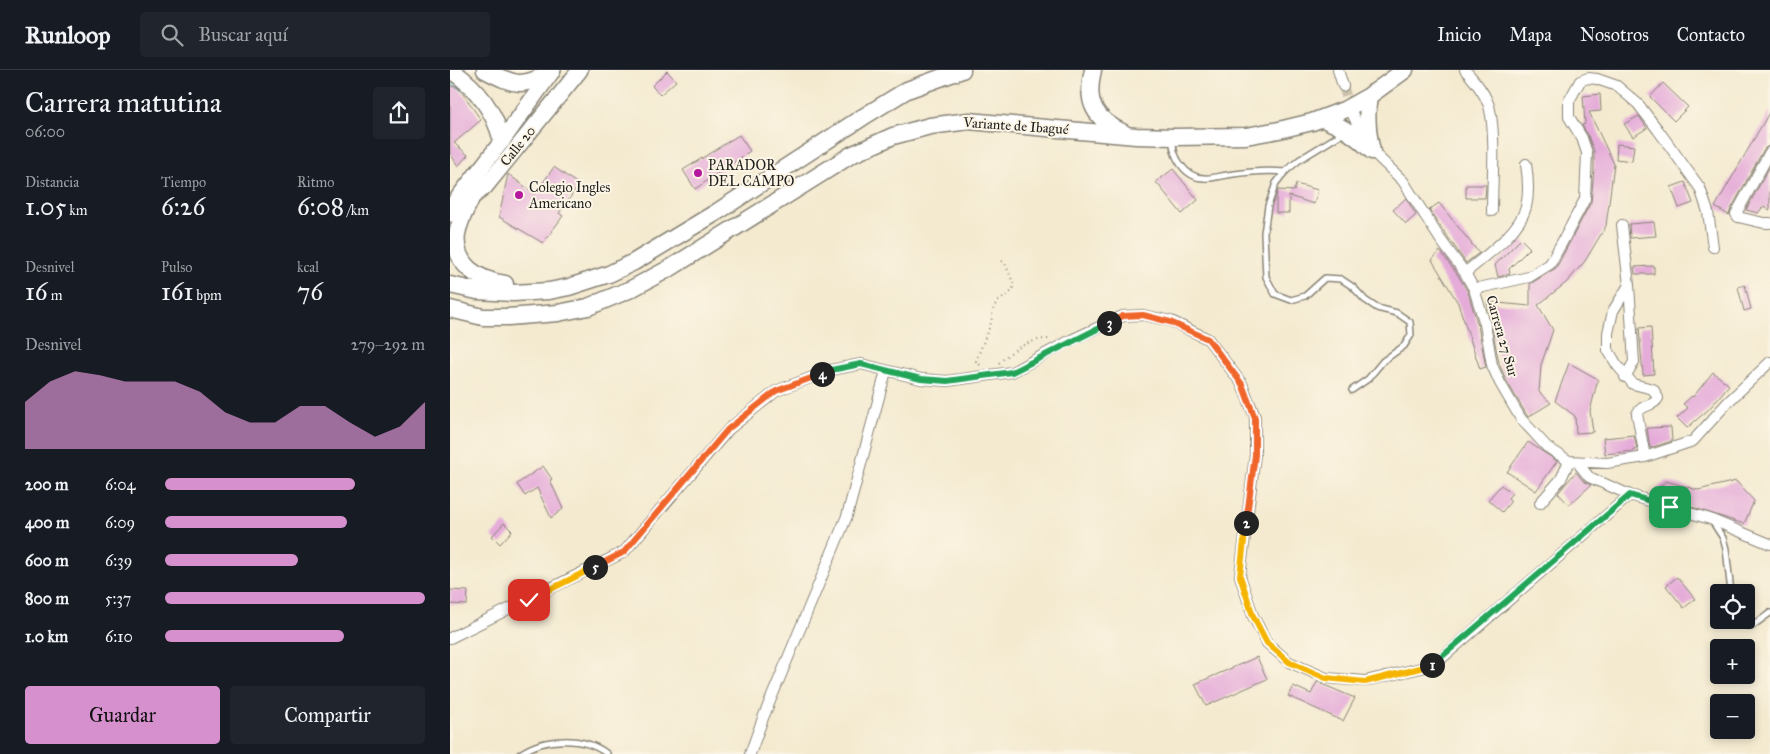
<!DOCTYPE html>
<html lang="es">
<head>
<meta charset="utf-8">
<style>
	body { margin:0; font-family:"IM FELL Great Primer",serif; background:#20242c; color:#f1f3f6; height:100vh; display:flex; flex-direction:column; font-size:19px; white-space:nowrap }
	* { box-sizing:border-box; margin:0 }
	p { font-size:16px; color:#9ea1a6 }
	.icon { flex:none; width:28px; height:28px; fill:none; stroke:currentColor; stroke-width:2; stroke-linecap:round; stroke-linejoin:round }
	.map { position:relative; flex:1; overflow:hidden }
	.side { display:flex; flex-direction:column; background:#171b24; width:450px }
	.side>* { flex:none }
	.controls { position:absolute; left:1260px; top:514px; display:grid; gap:10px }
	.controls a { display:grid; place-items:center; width:45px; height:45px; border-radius:5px; background:#171b24; box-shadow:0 2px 8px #0003; font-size:25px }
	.pin { position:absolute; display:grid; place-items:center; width:42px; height:42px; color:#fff; margin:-21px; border-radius:10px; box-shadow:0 2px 8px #0006 }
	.km { position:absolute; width:25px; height:25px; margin:-12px; border-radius:50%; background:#222; color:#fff; font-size:14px; line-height:25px; text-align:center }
	.round { display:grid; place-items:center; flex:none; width:52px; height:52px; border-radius:5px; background:#20242c }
	.overview { display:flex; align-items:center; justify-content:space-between; height:85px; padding:0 25px }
	h1 { font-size:28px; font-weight:600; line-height:38px }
	.metrics { display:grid; grid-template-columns:repeat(3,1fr); gap:8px; height:85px; padding:5px 25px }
	.metrics div { display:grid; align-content:center }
	.metrics b { font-size:25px; font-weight:600 }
	.metrics small { font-size:14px; font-weight:400 }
	.metrics p { font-size:14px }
	.chart { height:140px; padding:10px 25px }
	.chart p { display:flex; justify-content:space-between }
	.chart svg { width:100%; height:90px; margin-top:5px; fill:#d690ce; opacity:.7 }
	.primary-button { display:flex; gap:10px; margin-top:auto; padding:10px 25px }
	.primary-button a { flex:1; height:58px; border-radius:5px; background:#d690ce; color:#111; font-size:20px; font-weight:600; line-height:58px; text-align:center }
	.primary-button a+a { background:#20242c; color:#f1f3f6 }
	ul { padding:0 25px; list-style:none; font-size:16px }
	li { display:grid; grid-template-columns:80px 60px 1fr; align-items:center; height:38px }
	li i { height:12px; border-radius:6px; background:#d690ce }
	header { display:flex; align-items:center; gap:30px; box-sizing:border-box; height:70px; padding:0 25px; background:#171b24; border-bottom:1px solid #363941 }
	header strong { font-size:24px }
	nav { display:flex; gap:28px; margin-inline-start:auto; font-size:18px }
	.search { width:350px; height:45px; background:#20242c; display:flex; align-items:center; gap:12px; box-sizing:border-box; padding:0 18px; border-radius:5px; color:#9ea1a6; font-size:19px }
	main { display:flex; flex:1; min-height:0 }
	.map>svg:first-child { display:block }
</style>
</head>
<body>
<header>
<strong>Runloop</strong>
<div class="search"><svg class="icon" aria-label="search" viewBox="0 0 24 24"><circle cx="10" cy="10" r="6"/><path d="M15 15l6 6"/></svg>Buscar aquí</div>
<nav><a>Inicio</a><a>Mapa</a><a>Nosotros</a><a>Contacto</a></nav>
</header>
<main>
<section class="side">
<div class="overview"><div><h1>Carrera matutina</h1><p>06:00</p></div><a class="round"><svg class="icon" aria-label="share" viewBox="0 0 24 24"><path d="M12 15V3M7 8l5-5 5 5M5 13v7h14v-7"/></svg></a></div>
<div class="metrics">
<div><p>Distancia</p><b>1.05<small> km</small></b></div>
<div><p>Tiempo</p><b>6:26</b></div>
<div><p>Ritmo</p><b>6:08<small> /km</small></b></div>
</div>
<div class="metrics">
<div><p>Desnivel</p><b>16<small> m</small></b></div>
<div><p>Pulso</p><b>161<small> bpm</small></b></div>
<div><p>kcal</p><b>76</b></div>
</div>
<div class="chart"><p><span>Desnivel</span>279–292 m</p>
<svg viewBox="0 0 160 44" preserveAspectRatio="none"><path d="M0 44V21L10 11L20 6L30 8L40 11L50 11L60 11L70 16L80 26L90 31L100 31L110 23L120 23L130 31L140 38L150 33L160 21V44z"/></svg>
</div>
<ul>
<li><b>200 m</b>6:04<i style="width:73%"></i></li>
<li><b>400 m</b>6:09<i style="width:70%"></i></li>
<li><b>600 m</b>6:39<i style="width:51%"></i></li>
<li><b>800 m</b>5:37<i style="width:100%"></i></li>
<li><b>1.0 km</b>6:10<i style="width:69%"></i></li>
</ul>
<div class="primary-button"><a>Guardar</a><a>Compartir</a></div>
</section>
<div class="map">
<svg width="1320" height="684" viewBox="0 0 1320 684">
	<rect width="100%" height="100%" fill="#fcf5e5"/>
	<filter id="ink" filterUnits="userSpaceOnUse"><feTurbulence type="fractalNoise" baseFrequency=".02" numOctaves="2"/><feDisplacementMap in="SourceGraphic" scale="10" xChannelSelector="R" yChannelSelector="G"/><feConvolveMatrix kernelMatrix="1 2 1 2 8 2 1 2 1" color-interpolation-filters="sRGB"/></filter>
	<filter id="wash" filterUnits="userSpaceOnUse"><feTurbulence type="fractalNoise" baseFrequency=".0096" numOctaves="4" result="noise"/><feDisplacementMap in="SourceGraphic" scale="20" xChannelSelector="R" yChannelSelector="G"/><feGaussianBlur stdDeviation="1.12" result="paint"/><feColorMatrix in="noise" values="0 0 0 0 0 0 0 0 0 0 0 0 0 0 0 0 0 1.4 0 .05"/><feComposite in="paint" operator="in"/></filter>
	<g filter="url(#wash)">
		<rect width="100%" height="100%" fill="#f4ead0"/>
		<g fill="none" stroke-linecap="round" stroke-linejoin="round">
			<path stroke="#44b2c1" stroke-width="3" d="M0,13l13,6"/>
		</g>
		<g id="blocks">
			<path fill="#e5acd9" d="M217,1l9,10 -16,14 -8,-9z
				M1213,13l25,24 -14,14 -24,-24z
				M0,16l7,1 4,4 20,29 -27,23 14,12 -10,11 -8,-13z
				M1150,24l1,17 -12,1 25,52 -8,62 -21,35 -18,21 -29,23 15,25 -12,35 -2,27 12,11 -23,14 -22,-37 -7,-17 -12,-61 43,4v-22l26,-16 15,-28 20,-38 3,-33v-18l-6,-15 -6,-11 3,-1 -2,-28z
				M1320,41v34l-6,4 -34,62 -1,4 -14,-8z
				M1189,46l8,12 -14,9 -9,-13z
				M289,65l11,16 -55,38 -12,-19z
				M1167,74l17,2 -2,15 -16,-2z
				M1320,96v44l-7,-3 -5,6 -12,-3z
				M104,97l25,18 -20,28 4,3 -20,27 -44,-26 9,-43 27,20z
				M723,99l25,31 -16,14 -26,-32z
				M1235,112l8,21 -14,5 -8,-21z
				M846,114l22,6 -4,14 -25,-8v17h-13v-16l2,-7 16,1z
				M1016,115h20l-1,13h-19z
				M956,128l10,17 -10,9 -13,-14z
				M989,133l40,50 -13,10 -37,-53z
				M1204,152l2,14 -26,2 -1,-14z
				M1071,169l9,9 -21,21 1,5 -12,3 -3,-12z
				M990,181l19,26 9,15 10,34 8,41 -6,2 -22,-66 -26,-43z
				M1204,196v8h-19l-1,-7z
				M1295,215l6,24 -7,2 -6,-24z
				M1201,257l3,47 -11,1 -4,-47z
				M1119,293l29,16 -8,32 3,21 -17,1 -1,-17 -20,-15z
				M1263,302l16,13 -20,24 -22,19 -10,-10 11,-10 -5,-4 9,-8 1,1z
				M1221,357l1,14 -22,7 -3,-20z
				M1184,365l3,14h-3v2l-29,3 -2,-16z
				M1078,372l29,19 -21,30 -29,-19z
				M93,396l9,13 -2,1 13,29 -12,9 -14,-30 -12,8 -8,-12z
				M1126,402l8,10 7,3 -22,20 -11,-12z
				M1216,411l32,9 38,-9 18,20 -10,23 -93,-30z
				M1051,415l11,8 -4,5 3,3 -9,11 -14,-12z
				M54,453l8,8 -12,13 -8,-8z
				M1227,507l18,22 -11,9 -18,-22z
				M0,520l18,1 -1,14 -17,-1z
				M807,587l10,22 -61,27 -11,-22z
				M867,612l38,16 -12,23 -55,-25 5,-10 18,8z"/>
		</g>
	</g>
	<g filter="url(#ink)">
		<use href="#blocks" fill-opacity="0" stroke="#888376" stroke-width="1"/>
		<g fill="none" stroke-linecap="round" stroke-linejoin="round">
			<path stroke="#c9c1ac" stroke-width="10" stroke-dasharray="10 5" stroke-linecap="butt" d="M893,16l8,25"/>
			<defs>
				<path id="service" d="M893,63l-44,27 -14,12 -9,11 -8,23 -4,27 2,44 9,17 16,6 14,-4 20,-18 16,1 12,8 12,13 12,8 20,5 13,9 1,13 -7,11 -21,15 -15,18 -16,11
					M723,70c-1,16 12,38 31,38 7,1 16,-2 23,-3 19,-3 39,-5 58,-3
					M1262,451l11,17 3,11 5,43
					M1287,550l1,3 13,4 19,-14
					M70,684c24,-17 64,-18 87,0"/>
				<path id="minor" d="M888,0l5,16
					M1015,0c10,11 22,25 25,40 6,28 2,71 2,101
					M902,43l12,26 8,12 31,30 37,58 25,34 9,16 11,35 7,41 8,18 21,36 26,28 22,14 38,2 38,-6 48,-16 35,-39 42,-40
					M1320,82l-34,62 2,3 26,6h6
					M1172,155l7,60 5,77 -9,15
					M1015,203c20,-17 54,-40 61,-66 3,-12 2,-30 0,-43
					M1179,215l-16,26 -5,22v17l9,15 16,19 20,5 5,9c-4,9 -17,6 -21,16l8,43
					M1024,219l55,-12 21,-13 15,-27 20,-38 2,-46 -5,-15 -13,-21v-16l11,-20 8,-3 9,1 20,7 21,18 20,26 42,58 8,24 5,35
					M1127,392l12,15 41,18 80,24 60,25
					M1090,433l21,-24 8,-18
					M0,568l174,-86 105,-123 47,-38 55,-21 30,-6 60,15 26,2 65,-9 59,-32 52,-24 20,-1 28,6 37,18 34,45 13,33v38l-15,121 13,40 14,27 22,19 37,16 39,3 69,-16 196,-170
					M300,684l13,-36 84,-202 39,-145"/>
				<path id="primary" d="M0,138l52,-67 51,-71
					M0,144l35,-27 95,-117"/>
				<path id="trunk" d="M1,0c27,19 43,40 51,71
					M35,0c29,15 38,19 67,1
					M643,0c-8,32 1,49 31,63
					M873,49c19,7 34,17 49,32
					M922,81c-5,-19 -6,-36 -3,-55l5,-4
					M20,131c-5,10 -11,21 -13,33 -4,31 21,46 48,50
					M0,215l27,6 36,2 36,-2 20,-4 40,-13 25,-12 83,-50 146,-95 44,-27 55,-20
					M0,239l33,8h25l50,-4 30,-6 43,-18 41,-22 179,-112 42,-19 37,-10 39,-5 167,15 38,1 72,-1 33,-6 33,-8 32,-12 25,-14 36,-26"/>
			</defs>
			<use href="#service" stroke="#888376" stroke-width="8"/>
			<use href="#minor" stroke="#888376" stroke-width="12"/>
			<use href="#primary" stroke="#888376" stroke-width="18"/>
			<use href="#trunk" stroke="#888376" stroke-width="19"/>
			<path stroke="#888376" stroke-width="2" stroke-dasharray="1 4" stroke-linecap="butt" d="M549,293c14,-14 32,-25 53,-24
				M530,295l-4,-4 15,-38 2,-13 3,-7 16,-12 2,-6 -9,-22 -5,-3"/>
			<use href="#service" stroke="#fff" stroke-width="5"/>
			<use href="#minor" stroke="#fff" stroke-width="10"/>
			<use href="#primary" stroke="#fff" stroke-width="15"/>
			<use href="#trunk" stroke="#fff" stroke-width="16"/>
		</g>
	</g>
	<g fill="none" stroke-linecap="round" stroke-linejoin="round" filter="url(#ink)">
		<defs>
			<path id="split-1" d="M982,595l198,-170 40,12"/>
			<path id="split-2" d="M796,453l-6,53 13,40 14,27 22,19 37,16 39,4 67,-17"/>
			<path id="split-3" d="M659,253l14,-7 20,-1 27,7 38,17 34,45 13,34v37l-9,68"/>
			<path id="split-4" d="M372,304l9,-4 30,-6 60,15 26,2 65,-9 97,-49"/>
			<path id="split-5" d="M145,497l29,-15 104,-123 48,-38 46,-17"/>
			<path id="split-6" d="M79,530l66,-33"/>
		</defs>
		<use href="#split-1" stroke="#fff" stroke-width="10"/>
		<use href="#split-2" stroke="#fff" stroke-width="10"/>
		<use href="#split-3" stroke="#fff" stroke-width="10"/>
		<use href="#split-4" stroke="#fff" stroke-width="10"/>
		<use href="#split-5" stroke="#fff" stroke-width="10"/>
		<use href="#split-6" stroke="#fff" stroke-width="10"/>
		<use href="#split-1" stroke="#22a559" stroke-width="6"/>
		<use href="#split-2" stroke="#f5b400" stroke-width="6"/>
		<use href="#split-3" stroke="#f0652b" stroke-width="6"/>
		<use href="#split-4" stroke="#22a559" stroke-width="6"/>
		<use href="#split-5" stroke="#f0652b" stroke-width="6"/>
		<use href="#split-6" stroke="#f5b400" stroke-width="6"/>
	</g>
	<g fill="#b5179e" stroke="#fcf5e5" stroke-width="2">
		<circle cx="248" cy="103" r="5"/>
		<circle cx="69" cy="125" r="5"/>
	</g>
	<g text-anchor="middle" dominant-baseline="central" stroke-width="4" stroke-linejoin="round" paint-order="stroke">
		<g font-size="14" fill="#1c1c1c" stroke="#fcf5e5">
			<text transform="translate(566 56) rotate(4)">Variante de Ibagué</text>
			<text transform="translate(68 76) rotate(-51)">Calle 20</text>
			<text transform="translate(1052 266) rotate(74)">Carrera 27 Sur</text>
		</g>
		<g font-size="14" fill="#1c1c1c" stroke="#fcf5e5" text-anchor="start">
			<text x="258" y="95">PARADOR<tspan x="258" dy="16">DEL CAMPO</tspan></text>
			<text x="79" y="117">Colegio Ingles<tspan x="79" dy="16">Americano</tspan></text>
		</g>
	</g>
</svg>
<div class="controls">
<a><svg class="icon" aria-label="locate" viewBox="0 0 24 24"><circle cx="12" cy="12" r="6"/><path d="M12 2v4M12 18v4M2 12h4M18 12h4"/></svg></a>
<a>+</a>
<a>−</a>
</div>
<div class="pin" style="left:1220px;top:437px;background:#1e9e55"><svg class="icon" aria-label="arrive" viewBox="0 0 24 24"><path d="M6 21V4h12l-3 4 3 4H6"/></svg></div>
<div class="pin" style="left:79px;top:530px;background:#d93025"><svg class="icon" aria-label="check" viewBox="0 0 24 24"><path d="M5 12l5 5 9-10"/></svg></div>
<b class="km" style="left:982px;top:595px">1</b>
<b class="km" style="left:796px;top:453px">2</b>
<b class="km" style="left:659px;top:253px">3</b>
<b class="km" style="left:372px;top:304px">4</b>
<b class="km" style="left:145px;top:497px">5</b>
</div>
</main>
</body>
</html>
